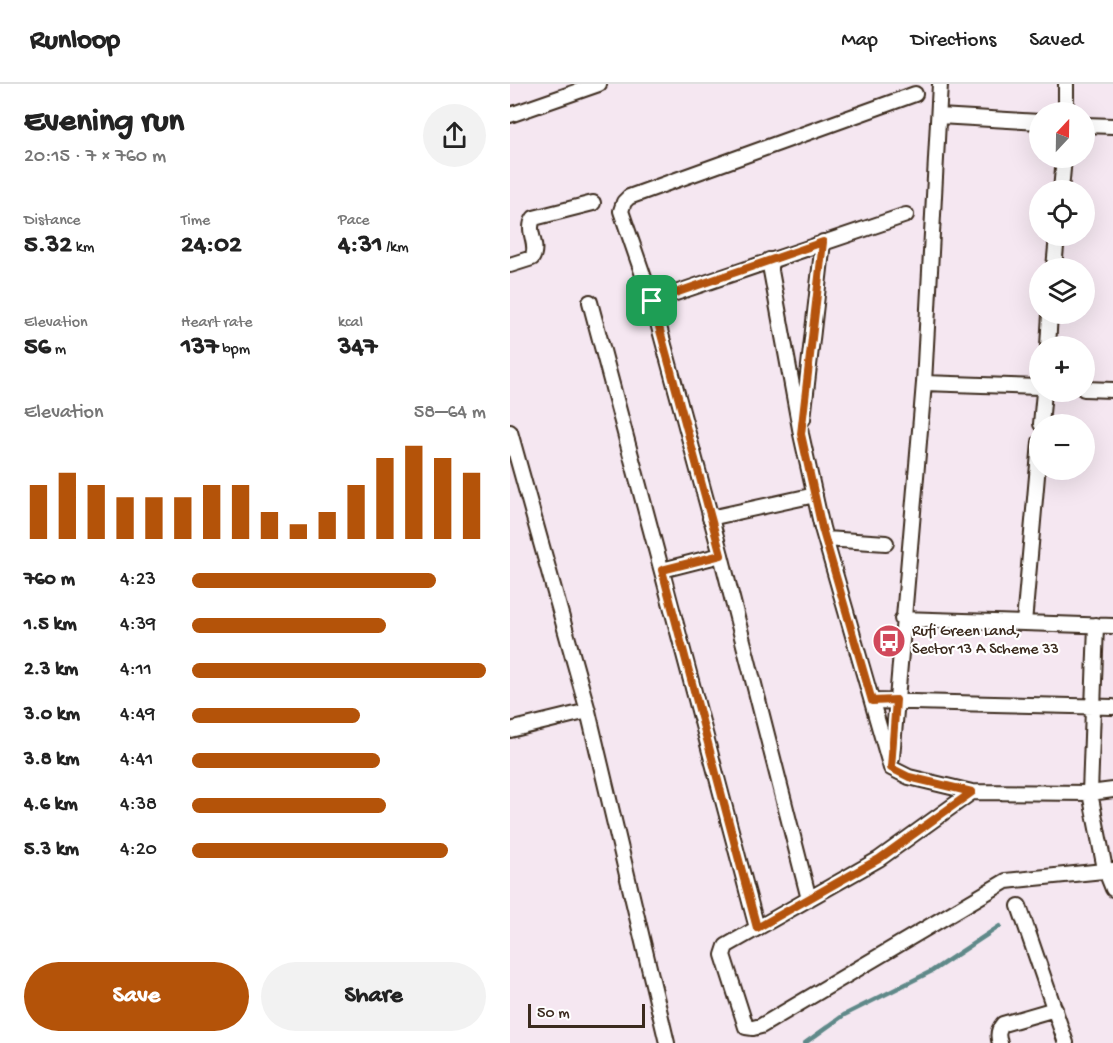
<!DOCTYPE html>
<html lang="en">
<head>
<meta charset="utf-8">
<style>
	body { margin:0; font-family:"Gochi Hand",sans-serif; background:#f2f2f2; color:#222; height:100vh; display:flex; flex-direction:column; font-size:22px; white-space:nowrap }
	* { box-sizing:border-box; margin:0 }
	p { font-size:20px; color:#767676 }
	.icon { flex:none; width:33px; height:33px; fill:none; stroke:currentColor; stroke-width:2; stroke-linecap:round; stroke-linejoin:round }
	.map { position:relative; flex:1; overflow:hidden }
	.drawer { display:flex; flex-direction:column; background:#fff; width:510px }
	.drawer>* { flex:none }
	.needle { width:39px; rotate:22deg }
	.buttons { position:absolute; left:519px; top:18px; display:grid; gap:12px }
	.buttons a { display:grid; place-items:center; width:66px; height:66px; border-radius:50%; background:#fff; box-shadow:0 6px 24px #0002; font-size:30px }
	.scale { position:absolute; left:18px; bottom:15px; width:117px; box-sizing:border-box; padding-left:6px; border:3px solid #3b2a1e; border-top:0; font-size:16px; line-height:21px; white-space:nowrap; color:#3b2a1e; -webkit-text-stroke:4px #fff; paint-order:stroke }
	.pin { position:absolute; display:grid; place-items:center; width:51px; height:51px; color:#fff; margin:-26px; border-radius:12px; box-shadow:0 3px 9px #0006 }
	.round { display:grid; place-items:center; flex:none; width:63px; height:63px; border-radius:32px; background:#f2f2f2 }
	.summary { display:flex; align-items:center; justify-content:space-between; height:102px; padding:0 24px }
	h1 { font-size:33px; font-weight:700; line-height:45px }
	.metrics { display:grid; grid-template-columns:repeat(3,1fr); gap:9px; height:102px; padding:6px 24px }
	.metrics div { display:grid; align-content:center }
	.metrics b { font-size:26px; font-weight:700 }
	.metrics small { font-size:16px; font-weight:400 }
	.metrics p { font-size:16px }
	.chart { height:168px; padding:12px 24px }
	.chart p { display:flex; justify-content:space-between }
	.chart svg { width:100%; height:108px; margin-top:6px; stroke:#b45309; stroke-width:6 }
	.primary-button { display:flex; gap:12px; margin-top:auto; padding:12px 24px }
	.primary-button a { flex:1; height:69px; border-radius:36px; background:#b45309; color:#fff; font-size:24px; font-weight:700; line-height:69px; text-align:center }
	.primary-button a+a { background:#f2f2f2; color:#222 }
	ul { padding:0 24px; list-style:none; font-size:20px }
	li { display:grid; grid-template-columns:96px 72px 1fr; align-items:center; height:45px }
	li i { height:15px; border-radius:8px; background:#b45309 }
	header { display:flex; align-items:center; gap:36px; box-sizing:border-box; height:84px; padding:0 30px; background:#fff; border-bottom:2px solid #e0e0e0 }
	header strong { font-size:28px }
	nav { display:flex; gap:33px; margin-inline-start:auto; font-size:21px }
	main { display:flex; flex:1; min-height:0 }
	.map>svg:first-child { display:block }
</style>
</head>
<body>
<header>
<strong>Runloop</strong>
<nav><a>Map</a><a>Directions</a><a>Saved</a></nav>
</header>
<main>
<section class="drawer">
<div class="summary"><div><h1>Evening run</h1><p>20:15 · 7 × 760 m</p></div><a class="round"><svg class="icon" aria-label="share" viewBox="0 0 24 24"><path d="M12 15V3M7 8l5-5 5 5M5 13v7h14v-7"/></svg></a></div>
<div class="metrics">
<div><p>Distance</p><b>5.32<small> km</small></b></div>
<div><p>Time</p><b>24:02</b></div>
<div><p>Pace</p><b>4:31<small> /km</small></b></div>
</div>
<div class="metrics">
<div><p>Elevation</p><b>56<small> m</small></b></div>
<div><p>Heart rate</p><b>137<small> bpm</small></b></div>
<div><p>kcal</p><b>347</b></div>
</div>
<div class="chart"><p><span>Elevation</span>58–64 m</p>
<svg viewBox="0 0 160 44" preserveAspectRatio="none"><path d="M5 44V22M15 44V17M25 44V22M35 44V27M45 44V27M55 44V27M65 44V22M75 44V22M85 44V33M95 44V38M105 44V33M115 44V22M125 44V11M135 44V6M145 44V11M155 44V17"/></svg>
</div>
<ul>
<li><b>760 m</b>4:23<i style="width:83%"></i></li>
<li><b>1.5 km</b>4:39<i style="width:66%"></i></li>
<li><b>2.3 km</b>4:11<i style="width:100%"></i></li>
<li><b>3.0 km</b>4:49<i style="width:57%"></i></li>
<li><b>3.8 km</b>4:41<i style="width:64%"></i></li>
<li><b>4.6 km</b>4:38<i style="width:66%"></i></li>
<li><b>5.3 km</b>4:20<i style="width:87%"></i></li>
</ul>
<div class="primary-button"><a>Save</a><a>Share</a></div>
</section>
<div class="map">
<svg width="603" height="959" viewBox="0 0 603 959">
	<rect width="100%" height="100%" fill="#f5e7f1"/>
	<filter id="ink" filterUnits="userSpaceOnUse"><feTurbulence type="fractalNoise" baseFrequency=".0167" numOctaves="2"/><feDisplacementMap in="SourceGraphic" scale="12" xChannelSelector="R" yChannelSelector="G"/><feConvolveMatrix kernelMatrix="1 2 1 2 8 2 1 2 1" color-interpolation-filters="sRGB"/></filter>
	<g filter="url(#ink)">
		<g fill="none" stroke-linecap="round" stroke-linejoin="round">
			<path stroke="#5f8989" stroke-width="4.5" d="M295,959l39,-28 88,-44 68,-45"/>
			<defs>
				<path id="minor" d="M556,0v28
					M0,31l89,-31
					M429,32l101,6
					M574,41l29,1
					M551,106l3,-32
					M259,176l32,174 21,94 69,240 18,9 63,15 118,1 23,-3
					M0,181l22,-7c8,-13 -7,-27 2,-40l59,-15
					M544,184l3,-32
					M142,217l254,-86
					M80,218l167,626
					M538,262l2,-32
					M414,299l116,4
					M574,305l29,1
					M293,335l20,-177
					M531,340l3,-32
					M0,348l78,279 79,332
					M200,434l105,-23
					M316,455l60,4
					M152,486l59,-15
					M392,535l211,7
					M514,539l16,-181
					M586,541l-6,168 15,76 8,20
					M362,617l241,6
					M0,646l78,-19
					M382,674l32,-375 16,-299
					M462,708l-93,67 -153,87 -3,9 23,72 7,1 8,-2 245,-145 107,-11
					M299,815l-88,-344 -69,-254 -31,-90 3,-9 5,-5 286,-103
					M509,822l47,137
					M490,959c-3,-8 -2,-13 3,-19l52,-15"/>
			</defs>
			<use href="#minor" stroke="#3b2a1e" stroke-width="18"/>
			<use href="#minor" stroke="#fff" stroke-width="14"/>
		</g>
	</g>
	<g fill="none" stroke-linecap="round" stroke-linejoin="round" filter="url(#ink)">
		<defs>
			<path id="route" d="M313,158l-22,192 21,94 50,173 24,-1 -5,68 18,9 63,15 -93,67 -122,69 -95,-358 59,-15 -69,-254z"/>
		</defs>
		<use href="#route" stroke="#fff" stroke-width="12"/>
		<use href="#route" stroke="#b45309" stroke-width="8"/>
	</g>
	<defs>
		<symbol id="bus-disc" viewBox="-11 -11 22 22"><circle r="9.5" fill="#d1495b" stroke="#fff"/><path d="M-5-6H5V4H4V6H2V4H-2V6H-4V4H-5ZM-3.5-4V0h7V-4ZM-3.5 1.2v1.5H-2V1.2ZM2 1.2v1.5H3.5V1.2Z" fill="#fff"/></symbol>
	</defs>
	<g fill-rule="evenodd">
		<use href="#bus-disc" x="360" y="538" width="38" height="38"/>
	</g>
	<g text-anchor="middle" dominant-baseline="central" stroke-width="4.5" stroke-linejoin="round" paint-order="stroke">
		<g font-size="16" fill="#3b2a1e" stroke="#fff" text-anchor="start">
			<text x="402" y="548">Rufi Green Land,<tspan x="402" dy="18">Sector 13 A Scheme 33</tspan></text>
		</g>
	</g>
</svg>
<div class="buttons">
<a><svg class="needle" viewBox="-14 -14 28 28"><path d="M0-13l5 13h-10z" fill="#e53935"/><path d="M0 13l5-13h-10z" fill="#767676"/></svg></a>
<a><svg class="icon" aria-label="locate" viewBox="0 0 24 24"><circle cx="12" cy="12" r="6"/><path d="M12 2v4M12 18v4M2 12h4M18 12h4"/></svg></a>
<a><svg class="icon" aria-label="layers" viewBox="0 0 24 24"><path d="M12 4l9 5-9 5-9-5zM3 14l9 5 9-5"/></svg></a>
<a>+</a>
<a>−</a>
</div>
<div class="scale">50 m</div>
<div class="pin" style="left:142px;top:217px;background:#1e9e55"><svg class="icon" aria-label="arrive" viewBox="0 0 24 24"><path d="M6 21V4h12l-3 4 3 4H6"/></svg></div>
</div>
</main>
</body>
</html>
